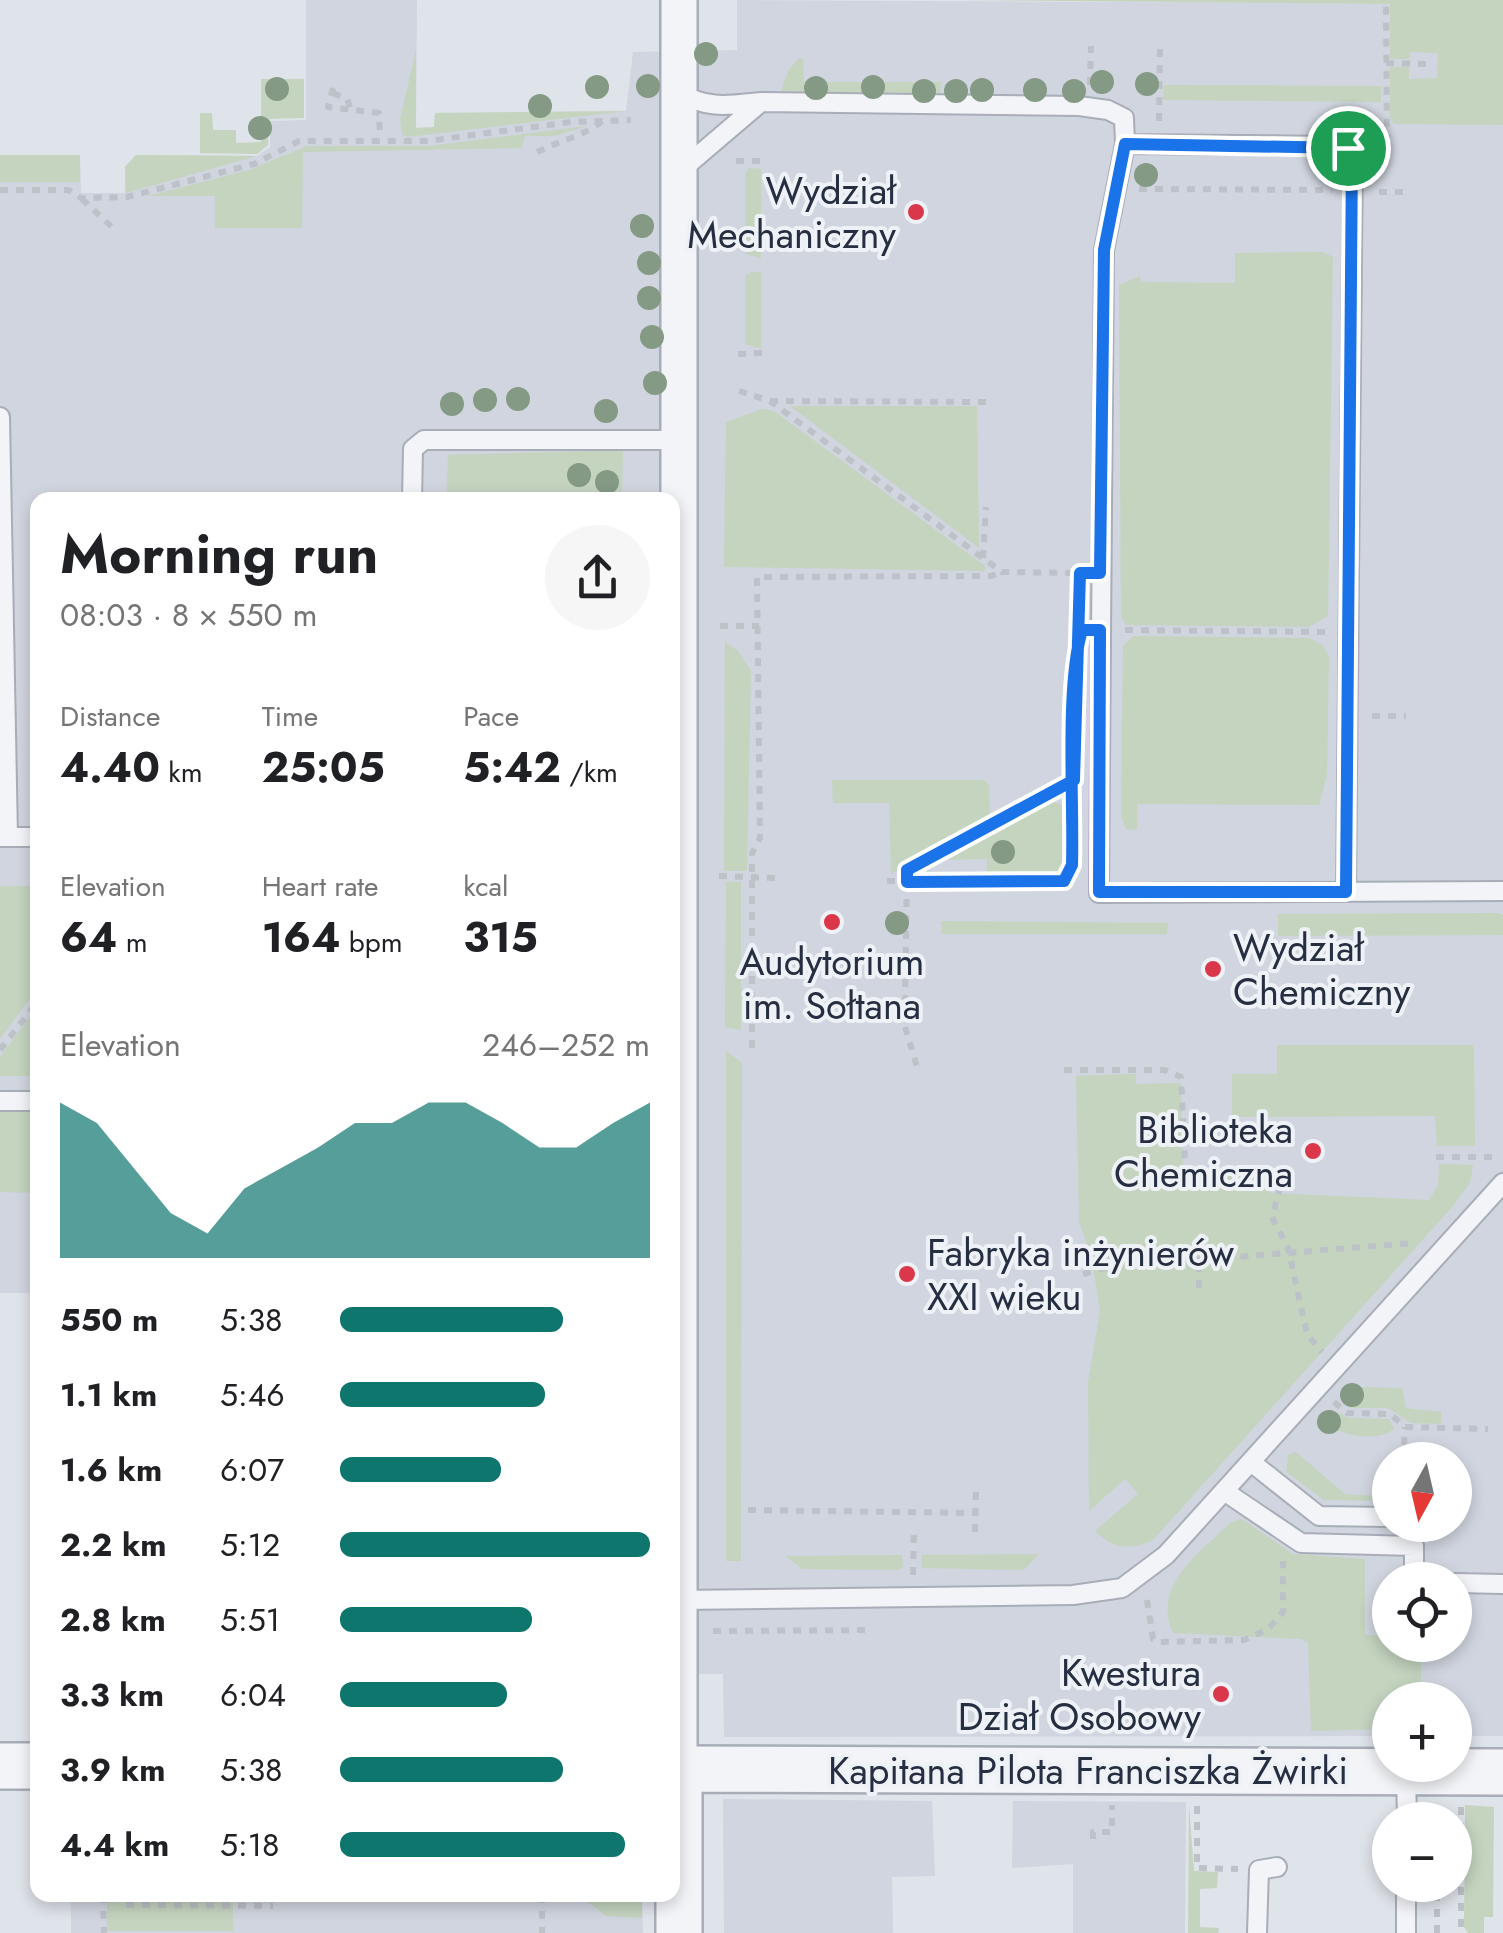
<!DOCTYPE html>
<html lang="en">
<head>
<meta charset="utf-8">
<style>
	body { margin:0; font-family:Jost,sans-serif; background:#f6f6f6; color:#202124; height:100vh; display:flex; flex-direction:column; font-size:38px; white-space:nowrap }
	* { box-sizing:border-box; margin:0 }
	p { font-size:32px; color:#757577 }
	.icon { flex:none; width:55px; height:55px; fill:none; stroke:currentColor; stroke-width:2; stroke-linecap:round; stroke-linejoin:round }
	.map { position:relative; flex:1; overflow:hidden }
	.details { position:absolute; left:30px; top:492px; width:650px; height:1410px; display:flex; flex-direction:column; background:#fff; border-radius:20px; box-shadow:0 5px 15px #0003 }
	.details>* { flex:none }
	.needle { width:65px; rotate:188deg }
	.controls { position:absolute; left:1372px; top:1442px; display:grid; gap:20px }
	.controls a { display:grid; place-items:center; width:100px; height:100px; border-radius:50%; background:#fff; box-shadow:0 5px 15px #0003; font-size:50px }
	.pin { position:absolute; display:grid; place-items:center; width:85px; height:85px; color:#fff; margin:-42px; border:5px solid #fff; border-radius:50%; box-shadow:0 2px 10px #0007 }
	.round { display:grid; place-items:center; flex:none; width:105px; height:105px; border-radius:52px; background:#f6f6f6 }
	.summary { display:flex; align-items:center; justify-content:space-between; height:170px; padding:0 30px }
	h1 { font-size:55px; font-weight:700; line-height:75px }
	.stats { display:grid; grid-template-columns:repeat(3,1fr); gap:15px; height:170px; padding:10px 30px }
	.stats div { display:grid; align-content:center }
	.stats b { font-size:42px; font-weight:700 }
	.stats small { font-size:28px; font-weight:400 }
	.stats p { font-size:28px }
	.chart { height:280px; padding:20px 30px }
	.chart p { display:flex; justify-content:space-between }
	.chart svg { width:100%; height:180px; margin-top:10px; fill:#0f766e; opacity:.7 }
	ul { padding:0 30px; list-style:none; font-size:32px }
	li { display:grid; grid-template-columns:160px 120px 1fr; align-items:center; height:75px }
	li i { height:25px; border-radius:12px; background:#0f766e }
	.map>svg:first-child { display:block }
</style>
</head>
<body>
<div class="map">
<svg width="1503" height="1933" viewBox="0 0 1503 1933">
	<rect width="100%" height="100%" fill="#dfe3ea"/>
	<path fill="#d0d5df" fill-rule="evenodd" d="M306,0h111l-1,128 18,-1 1,-14 191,-2 7,-59 104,-2v-50l766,4v1732h-48v-36h-65v36l-666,1 -1,-63h-50l-1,-1174h-634v793h-38v-1138h80l1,38h44v-26l11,-12 121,1 13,-9v-26l36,-1zM1390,1460h65v65h-65zM1390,1580h65v65h-65z
		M723,1799l209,2 3,75 -43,1 1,56h-169z
		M1013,1801l173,1 -1,131h-112v-69l-61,4z
		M71,1895h571l1,38h-572z"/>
	<path fill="#c4d4bf" d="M964,0h539v125l-109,-1 -4,-7v-50h19v12l28,-1 1,-25 -28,-1 -1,7h-19v-55z
		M416,50v78l18,-1 1,-14 191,-2 -219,26 -5,-3 -2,-15z
		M798,59h5l1,23h137l-1,17 -161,-1 9,-27z
		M261,79h43v39l-35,1 -1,26 -11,9 -57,-1v-40h12l1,17h23v13l25,-1z
		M1164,85l217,1v16l-218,-2z
		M587,126l-33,10h-29l-4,12 -218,4 -1,76h-87v-32h-67l101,-26 58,-24h123z
		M0,155h80v27h-80z
		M136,155l121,1 -131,37 -1,-26z
		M749,168l12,1v89l-16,-4v-80z
		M1323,252l10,5 -5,359 -20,11 -182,-2 -5,-9 -2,-331 21,-9 1,6 94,1v-30z
		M751,272h10v77l-16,-5v-67z
		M790,406h187l2,142z
		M762,409l12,2 211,155v5l-261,-4 2,-145z
		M623,450l-1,50h-176l2,-45z
		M1133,636l176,2 14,7 6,12 -2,117 -8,31 -182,-1v25l-11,1 -5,-15 2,-169z
		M725,642l13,9 13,20 -4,200h-23z
		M832,780h152l5,6 1,31 -99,57 -2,-71h-56z
		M1048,800l21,8v59l-7,8 -75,-1v-15l-39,1z
		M726,882h15v148l-16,-3z
		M0,886h38l-1,103 -37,50z
		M1498,913l5,2v20l-225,1v-22z
		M941,921l227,2 -1,11h-225z
		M37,1007v69h-37v-19z
		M1277,1045h197l1,101h-38l-2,-30 -203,1v-43h45z
		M726,1051l16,12 -1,498h-15z
		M1136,1074v10l45,-1 2,90 87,-1v21l159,7 9,-15 1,-21 34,1 -3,18 -17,23 -300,334c-22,11 -40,9 -58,-9l43,-37 -13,-15 -36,32 -1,-129 12,-71 -8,-51 -13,-39 -3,-145z
		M37,1111v82l-37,-1v-80z
		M1352,1387l50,1 4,20 35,4v12l-30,-1 -23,-15h-37l-9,-8z
		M1331,1409l18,9 40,1 5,10c-19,14 -56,7 -71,-9z
		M1296,1452l49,42 45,3v4l-66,-1 -38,-28 2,-17z
		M1242,1519l51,35 72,5v76h25v10h31v55h-31v29l-79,2 -3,-88 -7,-4 -128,-6c-22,-48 28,-81 58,-111z
		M1039,1554l-15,16 -102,-2v-13z
		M902,1555l1,11 -5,4 -96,-1 -17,-13z
		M1189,1805l5,66 24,1 -1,16 -17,1v38l19,1 -1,5h-30z
		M1465,1805l29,2 -1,110h-9v16h-16l-4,-6z
		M107,1895h155v7h-29v29h-126z
		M579,1895h63v23l-36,-2z"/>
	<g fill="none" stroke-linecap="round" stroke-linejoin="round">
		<defs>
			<path id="service" d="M679,92c28,18 51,13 82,10l318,4 29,4 16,8 1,26 -21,106 -5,643 404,-2
				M1125,144l214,2 14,7 -7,739
				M679,172l82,-70
				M0,417l8,420
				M412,500l1,-51 11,-9h255
				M0,837h38
				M0,1101h38
				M1251,1462l68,54 71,1
				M1224,1491l77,52 113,3v34
				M1455,1583l48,1
				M678,1600l395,-5 49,-7 44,-33 337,-372
				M1406,1772l1,48
				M1257,1933l2,-63 18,-3
				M1406,1933v-48"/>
			<path id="minor" d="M679,1769v-1769"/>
			<path id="tertiary" d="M0,1766h38
				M672,1769l831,3
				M679,1769v164"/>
		</defs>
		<use href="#service" stroke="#a8adb8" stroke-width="22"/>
		<use href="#minor" stroke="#a8adb8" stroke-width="40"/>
		<use href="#tertiary" stroke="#a8adb8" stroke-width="50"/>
		<path stroke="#bdc1c8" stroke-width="6" stroke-dasharray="8 8" stroke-linecap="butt" d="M1386,63l40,1
			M1090,85l1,-39
			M333,88l-5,19 51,6 1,25
			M333,93l14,6 3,8
			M1159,121l1,-74
			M537,152c20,-10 51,-18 65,-31
			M1380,157l7,-14 -1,-143
			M736,161h27
			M1139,189l193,1
			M0,190h69l12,8 46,-1 127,-33 45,-23h129l143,-19 60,-2
			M1379,192h32
			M82,199l31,29
			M738,354l25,-1
			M739,391l31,10 232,171 77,1
			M770,401l219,1
			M983,558l3,-51
			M720,626h39
			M1125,630l202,2
			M1372,716h34
			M719,876l57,2
			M887,881h177l8,-14
			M905,1003l2,-133 167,-89
			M905,1027l14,46
			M752,1048v-195l8,-15 -3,-261 234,-1 11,-4
			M0,1050l38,-49
			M1064,1070h101l16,7 4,84h5
			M1436,1157h61
			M1285,1171l-13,46 16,31 19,86 15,18
			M1083,1274l69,-18 47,4 214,-17
			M1199,1288v-28
			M1334,1402l13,11 43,1 15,13 83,2
			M1404,1445l1,-18
			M748,1510l227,3
			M975,1532l1,-40
			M913,1575l1,-43
			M1147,1600l6,39 6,3 85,-2 24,-11 15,-17v-51
			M713,1631l159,-1
			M1197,1806v62l41,1
			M1461,1807v120l3,6
			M1093,1839v-7h19v-27
			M103,1895l1,38
			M542,1895v38
			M126,1905l147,1
			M1437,1933v-48"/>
		<use href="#service" stroke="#f2f4f7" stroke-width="18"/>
		<use href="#minor" stroke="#f2f4f7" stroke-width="35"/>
		<use href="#tertiary" stroke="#f2f4f7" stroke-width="45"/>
	</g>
	<g fill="#849a85">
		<circle cx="706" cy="54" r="12"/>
		<circle cx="1102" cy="82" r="12"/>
		<circle cx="1147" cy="84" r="12"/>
		<circle cx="648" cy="86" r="12"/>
		<circle cx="597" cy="87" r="12"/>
		<circle cx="873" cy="87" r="12"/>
		<circle cx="816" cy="88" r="12"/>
		<circle cx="277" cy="89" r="12"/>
		<circle cx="982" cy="90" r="12"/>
		<circle cx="1035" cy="90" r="12"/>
		<circle cx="924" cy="91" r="12"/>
		<circle cx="956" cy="91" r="12"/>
		<circle cx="1074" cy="91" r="12"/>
		<circle cx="540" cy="106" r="12"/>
		<circle cx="260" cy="128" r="12"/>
		<circle cx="1146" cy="175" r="12"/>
		<circle cx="642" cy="226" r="12"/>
		<circle cx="649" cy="263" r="12"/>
		<circle cx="649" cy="298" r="12"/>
		<circle cx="652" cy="337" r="12"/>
		<circle cx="655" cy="383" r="12"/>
		<circle cx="518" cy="399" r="12"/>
		<circle cx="485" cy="400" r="12"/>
		<circle cx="452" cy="404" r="12"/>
		<circle cx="606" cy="411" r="12"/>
		<circle cx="579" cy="475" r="12"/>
		<circle cx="607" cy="482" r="12"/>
		<circle cx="1003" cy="852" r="12"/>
		<circle cx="897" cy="923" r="12"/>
		<circle cx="1352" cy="1395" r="12"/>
		<circle cx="1329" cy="1422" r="12"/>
	</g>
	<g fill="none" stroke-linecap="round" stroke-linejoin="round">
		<defs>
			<path id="route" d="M1348,148l-223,-4 -21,106 -4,323h-20l-6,207 -167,90v12l157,-1 8,-16c2,-65 -7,-177 10,-235h18l-1,262h247l6,-739 -4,-5"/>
		</defs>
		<use href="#route" stroke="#fff" stroke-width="20"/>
		<use href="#route" stroke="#1a73e8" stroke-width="12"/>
	</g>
	<g fill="#db374a" stroke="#eef2f7" stroke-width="4">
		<circle cx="916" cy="212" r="10"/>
		<circle cx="832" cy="922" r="10"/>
		<circle cx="1213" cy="969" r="10"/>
		<circle cx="1313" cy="1151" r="10"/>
		<circle cx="907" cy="1274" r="10"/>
		<circle cx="1221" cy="1694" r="10"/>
	</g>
	<g text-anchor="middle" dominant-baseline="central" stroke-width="8" stroke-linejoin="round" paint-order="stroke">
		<g font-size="38" fill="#262f42" stroke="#eef2f7" text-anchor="end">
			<text x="896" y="190">Wydział<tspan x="896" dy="44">Mechaniczny</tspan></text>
			<text x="1233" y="947" text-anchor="start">Wydział<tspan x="1233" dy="44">Chemiczny</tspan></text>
			<text x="832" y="961" text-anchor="middle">Audytorium<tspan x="832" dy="44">im. Sołtana</tspan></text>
			<text x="1293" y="1129">Biblioteka<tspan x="1293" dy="44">Chemiczna</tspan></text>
			<text x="927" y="1252" text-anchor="start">Fabryka inżynierów<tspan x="927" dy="44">XXI wieku</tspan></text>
			<text x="1201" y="1672">Kwestura<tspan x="1201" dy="44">Dział Osobowy</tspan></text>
		</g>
		<g font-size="38" fill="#262f42" stroke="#eef2f7">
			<text x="1088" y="1770">Kapitana Pilota Franciszka Żwirki</text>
		</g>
	</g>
</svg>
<div class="controls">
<a><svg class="needle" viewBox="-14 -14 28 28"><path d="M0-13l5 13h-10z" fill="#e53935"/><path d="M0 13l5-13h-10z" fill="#757577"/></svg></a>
<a><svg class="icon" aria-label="locate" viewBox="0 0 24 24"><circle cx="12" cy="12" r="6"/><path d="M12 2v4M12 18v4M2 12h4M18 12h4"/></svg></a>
<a>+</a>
<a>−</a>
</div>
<div class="pin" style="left:1348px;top:148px;background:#1e9e55"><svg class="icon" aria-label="arrive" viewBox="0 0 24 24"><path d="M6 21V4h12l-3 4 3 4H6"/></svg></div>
<section class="details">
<div class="summary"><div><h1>Morning run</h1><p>08:03 · 8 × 550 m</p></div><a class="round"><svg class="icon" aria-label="share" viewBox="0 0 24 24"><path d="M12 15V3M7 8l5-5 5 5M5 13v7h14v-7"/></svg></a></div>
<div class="stats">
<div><p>Distance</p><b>4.40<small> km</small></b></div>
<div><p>Time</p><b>25:05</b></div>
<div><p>Pace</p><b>5:42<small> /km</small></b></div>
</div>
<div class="stats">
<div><p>Elevation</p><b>64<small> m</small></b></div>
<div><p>Heart rate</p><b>164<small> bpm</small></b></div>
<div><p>kcal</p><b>315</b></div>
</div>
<div class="chart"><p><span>Elevation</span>246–252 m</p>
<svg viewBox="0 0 160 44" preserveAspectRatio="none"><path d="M0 44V6L10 11L20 22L30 33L40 38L50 27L60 22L70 17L80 11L90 11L100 6L110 6L120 11L130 17L140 17L150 11L160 6V44z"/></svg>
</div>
<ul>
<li><b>550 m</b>5:38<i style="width:72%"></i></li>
<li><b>1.1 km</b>5:46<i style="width:66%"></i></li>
<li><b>1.6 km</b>6:07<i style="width:52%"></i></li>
<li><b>2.2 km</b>5:12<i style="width:100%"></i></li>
<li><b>2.8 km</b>5:51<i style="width:62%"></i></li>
<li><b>3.3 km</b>6:04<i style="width:54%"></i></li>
<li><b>3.9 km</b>5:38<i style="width:72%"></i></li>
<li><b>4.4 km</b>5:18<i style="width:92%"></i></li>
</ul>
</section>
</div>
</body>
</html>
